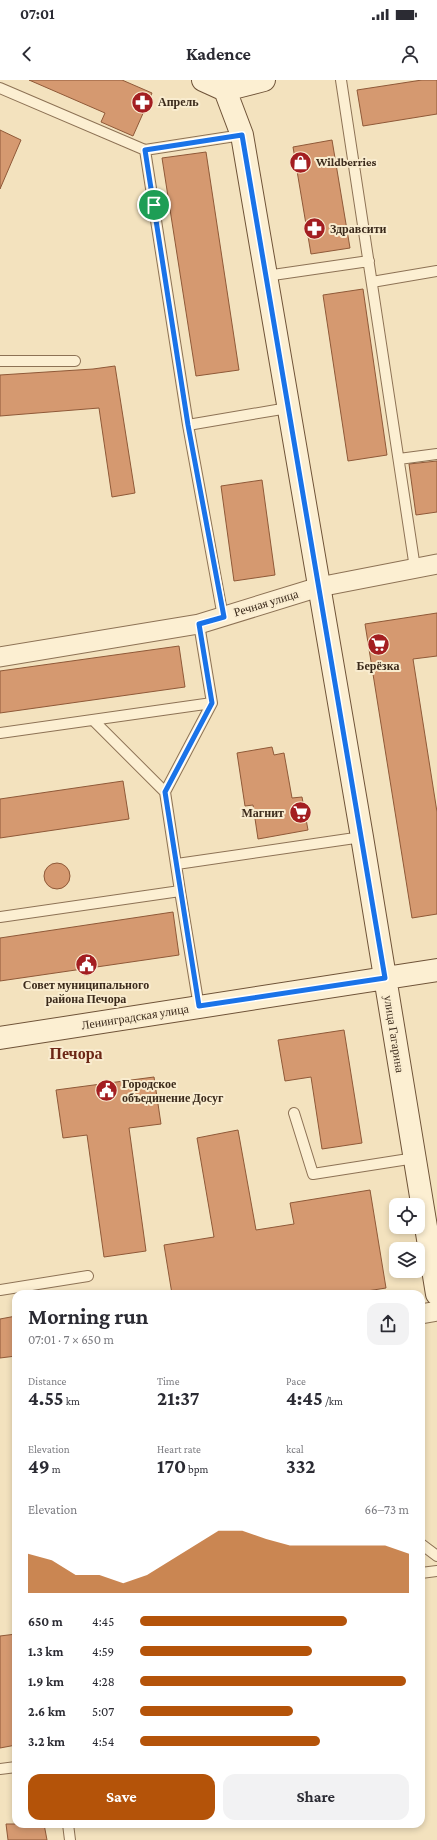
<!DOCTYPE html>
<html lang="en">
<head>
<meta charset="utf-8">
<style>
	body { margin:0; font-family:"Crimson Pro",serif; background:#f2f2f3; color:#2b2b33; height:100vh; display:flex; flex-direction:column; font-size:15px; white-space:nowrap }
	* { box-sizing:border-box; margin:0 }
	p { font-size:13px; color:#7c7c81 }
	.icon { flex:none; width:22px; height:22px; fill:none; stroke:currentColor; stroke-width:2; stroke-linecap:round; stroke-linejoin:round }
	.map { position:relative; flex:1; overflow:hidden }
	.sheet { position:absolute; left:12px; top:1210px; width:413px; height:538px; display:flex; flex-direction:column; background:#fff; border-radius:12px; box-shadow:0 2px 6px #0003 }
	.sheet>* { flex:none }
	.tools { position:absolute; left:389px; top:1118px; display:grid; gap:8px }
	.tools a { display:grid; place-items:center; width:36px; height:36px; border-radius:8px; background:#fff; box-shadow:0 2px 6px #0003; font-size:20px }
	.pin { position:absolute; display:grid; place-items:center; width:34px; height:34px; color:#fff; margin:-17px; border:2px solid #fff; border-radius:50%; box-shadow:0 1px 4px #0007 }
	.round { display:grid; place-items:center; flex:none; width:42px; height:42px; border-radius:12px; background:#f2f2f3 }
	.headline { display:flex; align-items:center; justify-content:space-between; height:68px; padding:0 16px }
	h1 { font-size:22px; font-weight:700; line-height:30px }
	.stats { display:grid; grid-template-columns:repeat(3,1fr); gap:6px; height:68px; padding:4px 16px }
	.stats div { display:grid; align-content:center }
	.stats b { font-size:20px; font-weight:700 }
	.stats small { font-size:11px; font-weight:400 }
	.stats p { font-size:11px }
	.chart { height:112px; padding:8px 16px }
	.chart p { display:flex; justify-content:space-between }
	.chart svg { width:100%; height:72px; margin-top:4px; fill:#b45309; opacity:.7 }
	.primary-button { display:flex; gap:8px; margin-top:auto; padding:8px 16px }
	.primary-button a { flex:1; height:46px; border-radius:12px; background:#b45309; color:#fff; font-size:16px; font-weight:700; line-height:46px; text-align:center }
	.primary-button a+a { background:#f2f2f3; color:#2b2b33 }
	ul { padding:0 16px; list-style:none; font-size:13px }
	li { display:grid; grid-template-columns:64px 48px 1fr; align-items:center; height:30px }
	li i { height:10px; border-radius:5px; background:#b45309 }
	.status { display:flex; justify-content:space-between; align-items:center; height:28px; padding:0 20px; background:#fff; direction:ltr }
	.status svg { height:11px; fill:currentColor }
	header { display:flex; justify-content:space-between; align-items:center; height:52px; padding:0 16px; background:#fff; font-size:18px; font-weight:700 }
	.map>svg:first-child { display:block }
</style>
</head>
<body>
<div class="status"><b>07:01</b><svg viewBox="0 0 49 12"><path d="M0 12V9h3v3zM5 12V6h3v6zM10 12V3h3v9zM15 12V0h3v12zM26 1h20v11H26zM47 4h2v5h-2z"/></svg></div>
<header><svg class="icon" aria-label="back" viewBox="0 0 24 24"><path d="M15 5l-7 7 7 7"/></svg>Kadence<svg class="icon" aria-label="person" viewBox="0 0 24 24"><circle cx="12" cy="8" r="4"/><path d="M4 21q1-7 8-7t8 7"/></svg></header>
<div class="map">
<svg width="437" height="1760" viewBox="0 0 437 1760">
	<rect width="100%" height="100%" fill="#f3e2be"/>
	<path fill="#d59970" stroke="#8f5938" d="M29,0h93l30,13 -19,43 -32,-14 4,-9z
		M422,0h15v34l-74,12 -6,-36z
		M0,50l21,10 -21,49z
		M332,60l18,108 -39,6 -18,-107z
		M206,72l33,218 -43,6 -34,-218z
		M363,209l24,166 -39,6 -25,-166z
		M115,286l20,127 -23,4 -13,-89 -99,8v-41l93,-6z
		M437,381v51l-21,3 -7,-51z
		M262,400l13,95 -41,6 -13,-95z
		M437,533v43l-24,3 24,153v102l-25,4 -47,-294z
		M179,566l6,41 -185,26v-42z
		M272,667l2,8 10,-2 8,45 10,-1 6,33 -50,9 -5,-34 -8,1 -8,-53z
		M123,701l6,38 -129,19v-39z
		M44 796a13 13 0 1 1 26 0a13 13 0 1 1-26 0Z
		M173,832l6,43 -179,26v-43z
		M344,950l18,113 -40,6 -11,-72 -26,4 -7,-41z
		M154,997l7,47 -32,4 17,123 -42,6 -17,-122 -24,3 -7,-48z
		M238,1050l18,100 38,-6 -4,-21 80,-13 16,98 -38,6h-176l-8,-49 50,-8 -17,-99z
		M16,1236v40l-16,2v-39z
		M16,1554v111l-16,3v-112z
		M6,1744h38l3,16h-39z"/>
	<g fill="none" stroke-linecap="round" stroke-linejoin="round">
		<defs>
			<path id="lane" d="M341,0l74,488
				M0,8l145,62
				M266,196l103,-15
				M372,202l65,-11
				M0,281h75
				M188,345l100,-17
				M399,379l38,-5
				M223,537l-35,-192 -43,-275 97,-15
				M93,640l72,72
				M0,653l212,-30
				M177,784l185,-27
				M180,811l-15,-99 47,-89 -13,-79
				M0,837l180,-26 19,116
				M294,1033l19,61 102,-16
				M0,1210l88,-14
				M421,1464l16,12
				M421,1493l16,-2
				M0,1689l16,-2
				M68,1744l2,16"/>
			<path id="street" d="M0,577l199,-33 120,-37 118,-23
				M421,1234l16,-3"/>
			<path id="secondary" d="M203,0l22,10 39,-10
				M225,10l17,45 120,702 75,457
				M0,958l437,-68"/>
		</defs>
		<use href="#lane" stroke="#8d7255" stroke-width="12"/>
		<use href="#street" stroke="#8d7255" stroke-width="21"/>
		<use href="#secondary" stroke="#6f5338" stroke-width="24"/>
		<use href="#lane" stroke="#fcefd2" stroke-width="10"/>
		<use href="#street" stroke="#fcefd2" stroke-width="19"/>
		<use href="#secondary" stroke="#fcefd2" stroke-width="22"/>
	</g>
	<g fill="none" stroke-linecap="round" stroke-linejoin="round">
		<defs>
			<path id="route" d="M242,55l143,843 -186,28 -34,-214 47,-89 -13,-79 25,-7 -36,-192 -43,-275z"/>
		</defs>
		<use href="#route" stroke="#fff" stroke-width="8"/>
		<use href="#route" stroke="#1a73e8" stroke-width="5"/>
	</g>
	<defs>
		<symbol id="pharmacy-disc" viewBox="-11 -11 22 22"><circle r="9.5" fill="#a31e21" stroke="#f9eccf"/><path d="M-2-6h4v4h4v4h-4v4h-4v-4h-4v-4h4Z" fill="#fff"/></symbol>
		<symbol id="shop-disc" viewBox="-11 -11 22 22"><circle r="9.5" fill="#a31e21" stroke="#f9eccf"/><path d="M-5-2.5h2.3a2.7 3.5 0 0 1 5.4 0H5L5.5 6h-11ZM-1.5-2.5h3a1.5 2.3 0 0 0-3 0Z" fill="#fff"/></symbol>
		<symbol id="supermarket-disc" viewBox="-11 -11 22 22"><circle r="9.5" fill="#a31e21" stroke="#f9eccf"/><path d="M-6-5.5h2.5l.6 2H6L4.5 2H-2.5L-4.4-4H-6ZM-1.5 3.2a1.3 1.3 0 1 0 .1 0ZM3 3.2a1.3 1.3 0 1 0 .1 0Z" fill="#fff"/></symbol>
		<symbol id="civic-disc" viewBox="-11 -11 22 22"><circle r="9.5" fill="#a31e21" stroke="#f9eccf"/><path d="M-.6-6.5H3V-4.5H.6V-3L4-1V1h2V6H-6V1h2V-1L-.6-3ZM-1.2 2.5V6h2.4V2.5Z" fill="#fff"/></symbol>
	</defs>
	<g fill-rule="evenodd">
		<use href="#pharmacy-disc" x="130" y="10" width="25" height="25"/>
		<use href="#shop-disc" x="288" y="70" width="25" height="25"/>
		<use href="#pharmacy-disc" x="302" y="136" width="25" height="25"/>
		<use href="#supermarket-disc" x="366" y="552" width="25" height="25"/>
		<use href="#supermarket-disc" x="288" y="720" width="25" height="25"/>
		<use href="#civic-disc" x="74" y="872" width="25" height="25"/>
		<use href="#civic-disc" x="94" y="998" width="25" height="25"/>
	</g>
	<g text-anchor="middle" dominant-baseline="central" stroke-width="4" stroke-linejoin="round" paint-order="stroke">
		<g font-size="12" font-weight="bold" fill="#3b2a1b" stroke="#f9eccf" text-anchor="start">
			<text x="158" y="22">Апрель</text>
			<text x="316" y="82">Wildberries</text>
			<text x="330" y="149">Здравсити</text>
			<text x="378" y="586" text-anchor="middle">Берёзка</text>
			<text x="284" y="733" text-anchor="end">Магнит</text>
			<text x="86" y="905" text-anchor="middle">Совет муниципального<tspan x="86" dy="14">района Печора</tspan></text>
			<text x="122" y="1004">Городское<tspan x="122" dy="14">объединение Досуг</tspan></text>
		</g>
		<g font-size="12" fill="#3b2a1b" stroke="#f9eccf">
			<text transform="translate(266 523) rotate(-17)">Речная улица</text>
			<text transform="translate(135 937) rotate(-9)">Ленинградская улица</text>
			<text transform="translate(394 954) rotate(81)">улица Гагарина</text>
		</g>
		<g font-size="16" font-weight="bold" fill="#6c2716" stroke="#f9eccf">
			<text x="76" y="973">Печора</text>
		</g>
	</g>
</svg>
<div class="tools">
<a><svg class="icon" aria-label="locate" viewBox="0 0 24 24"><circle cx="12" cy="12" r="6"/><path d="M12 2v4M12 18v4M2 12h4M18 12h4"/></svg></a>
<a><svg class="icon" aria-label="layers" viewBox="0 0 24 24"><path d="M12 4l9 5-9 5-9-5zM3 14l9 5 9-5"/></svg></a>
</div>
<div class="pin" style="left:154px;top:125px;background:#1e9e55"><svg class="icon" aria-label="arrive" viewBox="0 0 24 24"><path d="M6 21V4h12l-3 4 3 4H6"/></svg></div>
<section class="sheet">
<div class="headline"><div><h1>Morning run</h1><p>07:01 · 7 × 650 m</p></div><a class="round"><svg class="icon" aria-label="share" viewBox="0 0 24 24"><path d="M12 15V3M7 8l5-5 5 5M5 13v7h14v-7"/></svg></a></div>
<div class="stats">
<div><p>Distance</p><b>4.55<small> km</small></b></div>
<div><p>Time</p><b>21:37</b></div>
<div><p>Pace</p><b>4:45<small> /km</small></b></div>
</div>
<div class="stats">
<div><p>Elevation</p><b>49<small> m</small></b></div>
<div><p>Heart rate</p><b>170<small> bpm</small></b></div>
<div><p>kcal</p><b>332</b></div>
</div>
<div class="chart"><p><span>Elevation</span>66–73 m</p>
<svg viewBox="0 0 160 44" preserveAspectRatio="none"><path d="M0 44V20L10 24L20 33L30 33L40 38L50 33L60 24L70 15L80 6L90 6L100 11L110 15L120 15L130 15L140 15L150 15L160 20V44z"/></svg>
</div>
<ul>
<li><b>650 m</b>4:45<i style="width:77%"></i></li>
<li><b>1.3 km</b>4:59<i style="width:64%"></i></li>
<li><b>1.9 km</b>4:28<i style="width:99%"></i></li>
<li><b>2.6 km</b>5:07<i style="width:57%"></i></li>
<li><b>3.2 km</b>4:54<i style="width:67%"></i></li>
</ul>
<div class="primary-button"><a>Save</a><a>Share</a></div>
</section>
</div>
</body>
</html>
